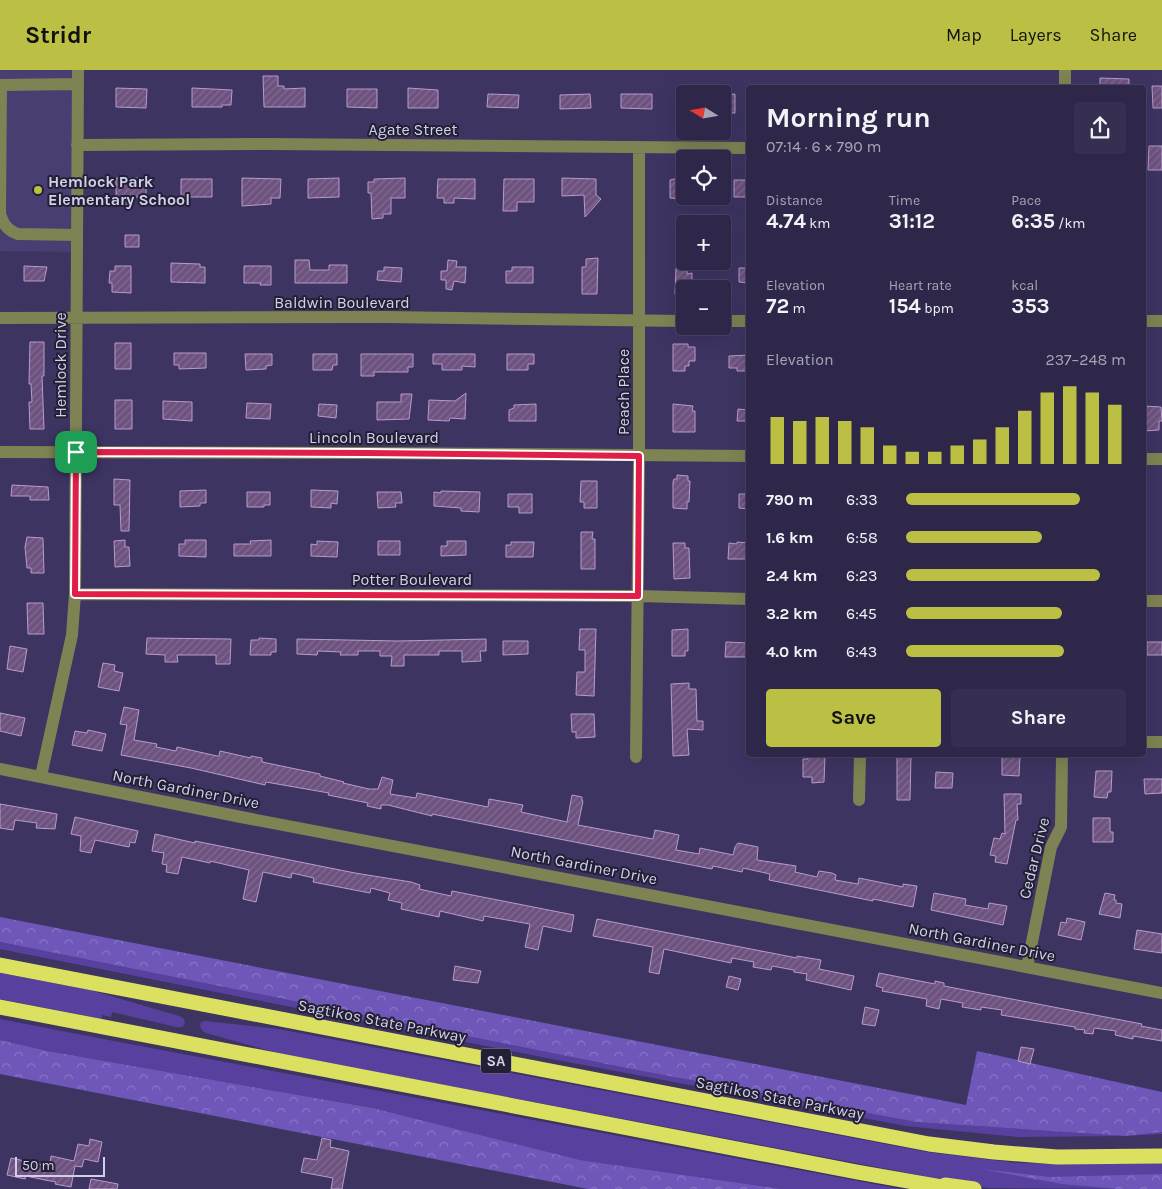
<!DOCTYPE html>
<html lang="en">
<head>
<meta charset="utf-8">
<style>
	body { margin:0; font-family:Karla,sans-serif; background:#362f51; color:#f1f3f6; height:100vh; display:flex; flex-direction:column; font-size:19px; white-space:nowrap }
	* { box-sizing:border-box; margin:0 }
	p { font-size:16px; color:#a7a5b5 }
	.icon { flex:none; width:28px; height:28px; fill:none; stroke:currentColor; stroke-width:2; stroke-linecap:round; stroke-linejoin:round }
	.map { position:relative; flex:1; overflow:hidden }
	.details { position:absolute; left:746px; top:15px; width:400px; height:672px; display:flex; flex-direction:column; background:#2e274a; border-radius:5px; box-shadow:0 5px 20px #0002,0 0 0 1px #494462 }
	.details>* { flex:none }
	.needle { width:32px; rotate:281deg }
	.fabs { position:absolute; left:676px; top:15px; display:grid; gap:10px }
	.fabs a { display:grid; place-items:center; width:55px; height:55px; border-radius:5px; background:#2e274a; box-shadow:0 5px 20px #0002,0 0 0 1px #494462; font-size:25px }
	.scale { position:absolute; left:15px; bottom:12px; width:90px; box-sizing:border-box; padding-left:5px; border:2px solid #d2cfeb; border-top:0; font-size:14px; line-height:18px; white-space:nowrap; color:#d2cfeb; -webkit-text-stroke:4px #232035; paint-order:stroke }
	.pin { position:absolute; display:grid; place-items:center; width:42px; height:42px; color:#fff; margin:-21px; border-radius:10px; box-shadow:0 2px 8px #0006 }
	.round { display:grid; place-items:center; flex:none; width:52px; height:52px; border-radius:5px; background:#362f51 }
	.summary { display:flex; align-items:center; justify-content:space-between; height:85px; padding:0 20px }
	h1 { font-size:28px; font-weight:700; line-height:38px }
	.figures { display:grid; grid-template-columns:repeat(3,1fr); gap:8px; height:85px; padding:5px 20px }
	.figures div { display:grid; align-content:center }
	.figures b { font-size:21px; font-weight:700 }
	.figures small { font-size:14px; font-weight:400 }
	.figures p { font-size:14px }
	.chart { height:140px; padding:10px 20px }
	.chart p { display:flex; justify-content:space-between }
	.chart svg { width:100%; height:90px; margin-top:5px; stroke:#bbc044; stroke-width:6 }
	.button { display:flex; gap:10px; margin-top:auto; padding:10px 20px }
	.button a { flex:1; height:58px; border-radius:5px; background:#bbc044; color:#111; font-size:20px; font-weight:700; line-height:58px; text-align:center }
	.button a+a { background:#362f51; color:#f1f3f6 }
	ul { padding:0 20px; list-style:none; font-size:16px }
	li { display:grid; grid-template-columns:80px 60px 1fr; align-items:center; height:38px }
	li i { height:12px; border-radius:6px; background:#bbc044 }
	header { display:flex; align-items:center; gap:30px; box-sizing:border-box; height:70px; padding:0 25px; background:#bbc044; color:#111 }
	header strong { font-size:24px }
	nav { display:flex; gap:28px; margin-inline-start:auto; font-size:18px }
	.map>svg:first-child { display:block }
</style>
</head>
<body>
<header>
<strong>Stridr</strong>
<nav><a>Map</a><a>Layers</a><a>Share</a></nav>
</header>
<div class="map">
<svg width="1162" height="1119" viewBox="0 0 1162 1119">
	<defs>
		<pattern id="forest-crowns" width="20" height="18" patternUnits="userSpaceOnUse" patternTransform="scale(1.25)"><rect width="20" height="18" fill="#6e57b9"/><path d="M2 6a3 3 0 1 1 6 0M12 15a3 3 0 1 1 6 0" fill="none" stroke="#8876c6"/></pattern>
		<pattern id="building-hatch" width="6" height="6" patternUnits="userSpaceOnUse" patternTransform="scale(1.25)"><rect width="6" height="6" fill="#6d527f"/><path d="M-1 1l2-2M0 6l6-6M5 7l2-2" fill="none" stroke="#816a91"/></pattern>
	</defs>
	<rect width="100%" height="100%" fill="#3d3462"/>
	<path fill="#493e71" d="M0,0h78l-1,182 -77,-1z"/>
	<path fill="#58409f" d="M0,872l631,127 285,53 210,14 36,-4v2l-36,2 -107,1 -113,-11 -354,-67 -552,-110z
		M0,903l90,17 89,26 5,3 1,5 -3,3h-6l-64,-15 -1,5 -9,-2v4l-102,-20z
		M0,949l119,23 781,147h-118l-202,-29 -207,-52 -325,-57 -48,-11z
		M205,951l73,8 649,123 90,11 102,1 43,-1v26l-174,-1 -707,-134 -75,-21c-5,-3 -7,-5 -5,-11z"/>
	<path fill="url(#forest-crowns)" d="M0,847l966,188 11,-54 185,41v40l-36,4 -210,-14 -285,-53 -631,-127z
		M0,970l48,11 325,57 207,52 202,29h-194l-588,-115z
		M981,1099l68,8 113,-3v15h-44l-56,-5z"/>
	<path fill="url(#building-hatch)" stroke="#b89bcd" d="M263,6h15v10h6v3l21,-1v19h-41z
		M1100,8l29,1v9h-29z
		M1152,16h10v22h-9z
		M116,18l31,1 -1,19 -30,-1z
		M192,18l40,2 -1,15h-9v2h-30z
		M408,18l30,2v18h-30z
		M347,19h30v19l-30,-1z
		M488,24l31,1 -1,13 -31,-1z
		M590,24l1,14 -31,1v-14z
		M621,24h31v15l-31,-1z
		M735,24v19h-13v-18z
		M1149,76h13v24h-14z
		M116,108h30v19h-18l-1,8h-11z
		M242,108l39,1 -1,19h-9v6l-29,2z
		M339,108v19l-31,1v-19z
		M405,108v20h-14v16h-8v4l-11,1 -1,-26h-3v-11h6v-3z
		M562,108l34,1v16l5,4 -16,18 -1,-22 -22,1z
		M181,109h31v18h-31z
		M438,109h37v20l-21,-1v5h-10v-5h-7z
		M504,109h30v23h-17v9h-14z
		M674,109h11v20l-15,-1v-18z
		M734,110h15v17h-15z
		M125,165h14v12h-14z
		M598,188l-1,36h-15v-27h4v-8z
		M295,190h14l1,10h19v-5h18v18h-52z
		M448,190l9,1 -1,6h10l-1,16 -11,-2 -2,9 -6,-1v-9h-5v-9h6z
		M171,193l29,1v3h5v16l-34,-1z
		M24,196l23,1 -3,14h-20z
		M115,196h16v27l-19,-1v-9h-3l1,-12h5z
		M244,196h27v19h-11l1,-2h-17z
		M384,197l18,1 -1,14 -24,-2 1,-9h6z
		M512,197h21v16h-27v-12h6z
		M676,198h11v6l5,-1v16h-7v5h-10z
		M739,198h10v15l-10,-1z
		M30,272h14v34h-2l2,53h-14l-1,-27h3l-1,-18h-2z
		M115,273h16v26h-16z
		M673,274h15v3h7v14h-6v5h-4v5h-12z
		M174,283h32v15l-27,1v-4h-5z
		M245,284h27v11l-6,1v3l-20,1z
		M313,284h24v11h-4l-1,5h-19z
		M361,284h52v13h-5v5h-34v4h-13z
		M433,284h42v13l-13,-1v4h-20v-6h-9z
		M507,284h27v10h-6v6h-21z
		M749,285v16h-12v-3h-8v-12z
		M466,323l-1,26 -15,-1 -1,3 -21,-1 1,-20 26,1z
		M401,324h11l-3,25 -32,1v-18h24z
		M115,330h17v29h-17z
		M163,331l29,1v19l-29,-2z
		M247,333l24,1 -1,15 -24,-1z
		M319,334l18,1 -1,13 -18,-2z
		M536,334v17h-27v-11l5,-2v-3z
		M673,334l20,2 -1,5h3v21h-22z
		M1144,336l17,1 1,14h-3v9l-15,1z
		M738,339l11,1v11h-12z
		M677,405l11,1v5h2l-1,21h-2v7l-14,-1v-26l1,-3h3z
		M114,409l16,1 -1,51h-8l-1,-26h-6z
		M581,411h16v27h-13v-6h-4z
		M12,415l36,2 1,13h-19v-4h-19z
		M206,420v13h-6v3l-20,1v-16z
		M311,420l27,1 -1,13 -6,-1v5l-20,-1z
		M441,421l39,1 -1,20 -18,-1v-3l-27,-2v-14l7,1z
		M247,422h23v13h-6v2h-17z
		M377,422h24l1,11h-7l1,4 -18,1z
		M508,424h24v19h-13v-6h-11z
		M739,424h10v15l-10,-1z
		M581,462h12l-1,7h3v30h-14z
		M27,467l16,1 1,35h-13v-5h-4l-2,-21z
		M125,470v7h4l1,19 -15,1 -1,-26z
		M185,470h21v17l-27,-1v-12h6z
		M271,470v16h-37v-12h17l-1,-3z
		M317,471l21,1 -1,15 -26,-1v-12l6,1z
		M378,471h22v14h-22z
		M447,471h19v14l-25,1v-10h6z
		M511,472h23l-1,15h-27v-12h5z
		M737,472l12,1v16h-21l1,-16 8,1z
		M673,473h12v5h4l1,30 -16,1z
		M27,533h16l1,31h-16z
		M580,559h16l-2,67 -18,-1 1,-23h8v-22h-6z
		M688,559v22h-3v5h-13v-26z
		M147,568l84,1 -1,25h-14v-9h-39l1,7h-13v-7l-19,-1z
		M259,568l17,1v13h-5v3h-21l1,-15h8z
		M297,569l101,2 88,-2v12h-6l1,10 -19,1v-11h-23v4h-35v11h-13l1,-10h-12v-5h-22v4h-18l1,-3 -23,-1 -1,4 -20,-1z
		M503,571h25v13l-25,1z
		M726,572l23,1v14h-24z
		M1147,572h15v13h-15z
		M10,576l17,3 -4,23 -16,-3z
		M103,593l12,2 -1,6 9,2 -4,18 -21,-4z
		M689,613v6h7l1,32h6v9l-16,-1 2,26 -16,1 -2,-72z
		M124,637l15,3 -5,30 23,4 -1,3 20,4 1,-4 40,9h2l1,-5 31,7v-2l11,2v4l58,12v2l24,6 -1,1 26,6h9l4,-12 11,3 -3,14 26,4 1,-5 71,14 1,-8 34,6 -2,7 46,10 5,-27 10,2v3l1,1 -5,24 75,14 2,-9 24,5 -3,15 23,4 1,-6 33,7 2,-8 3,-4 20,4 -1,13 39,6 -1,6 22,5 2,-6 13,2 4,2 -1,5 23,4 1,-6 44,9v-3l14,2 -4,21 -40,-8v2l-104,-21 1,-6 -27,-6 -1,4 -29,-6 -1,3 -280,-55v2l-44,-11h-7v4l-14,-3 1,-3 -40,-8 1,-2 -63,-11 -1,3 -74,-17 -70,-13 6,-30 -7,-1z
		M0,643l25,5 -4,18 -21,-5z
		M571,644h23l1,23 -19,1v-6h-4z
		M88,660l18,4 -4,17 -30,-6 3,-14 12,2z
		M897,685h14l-1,45h-13z
		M1020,685l-1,21 -17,-1v-19z
		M825,686l-1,26 -12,1v-6h-9v-18h5v-2z
		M1096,701h16l-1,21h-3l-1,6 -13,-1z
		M936,702l17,1 -1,15h-17z
		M1144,709h18v14l-17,1z
		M1004,724h17v10h-4l1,16h-2l-9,44 -12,-2 1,-6 -6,-1 4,-17 6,1 2,-6 3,1z
		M0,734l57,10 -2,15 -19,-1 1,-5 -22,-3 -2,10 -13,-2z
		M75,747l63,14 -3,12 -5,-1 -1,5 -34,-7 -4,13 -11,-2 1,-15 -10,-2z
		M1093,748h17v14h3v10h-20z
		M155,764l40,9v-2l160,32 56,9 9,3 -1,4 32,7 1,-5 122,24 -3,17 -28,-6 -5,24 -13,-3 5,-23 -46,-8 -1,5 -43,-10 -1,6 -9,-2 -29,-6 1,-6 -14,-3 2,-7 -19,-5 -1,5 -57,-11 1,-4 -22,-5 -1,5 -28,-6 -7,30 -13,-3 6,-29 -39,-9v2l-28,-6 -4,17 -12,-2 1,-7 -5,-1 2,-11 -12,-2z
		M934,823l32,6 -1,6 23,4 1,-6 18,3 -4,19 -72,-15z
		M1105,823l10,2 -1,5h2v3l6,1 -2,14 -21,-4z
		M1067,848l18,4 -4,18 -23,-5 3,-13 5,1z
		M597,849l200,39v-2l24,4 -2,9 35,7 -3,14 -45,-10 1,-6 -13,-2v-2l-22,-4 -1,4 -18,-3 1,-5 -22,-4 -1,5 -67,-14 -5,25 -10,-2 4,-25 -60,-11z
		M1137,860l25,4v19l-28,-4z
		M455,896l26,5 -3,12 -25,-3z
		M879,903l56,11v-3l9,2v3l198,38 -1,2 21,4v11l-29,-5v3l-18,-4 1,-4 -22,-3 -1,6 -9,-1 1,-3 -10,-1v-2l-74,-12 1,-5 -21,-3v3l-19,-3 1,-4 -22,-4 -2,10 -13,-3 1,-7 -45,-8 1,-3 -7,-2z
		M729,906l12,3 -3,11 -12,-3z
		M865,937l14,3 -4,16 -13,-2z
		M1021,977l13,2 -4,15 -12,-3z
		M322,1068l9,2 -1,7 19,4 -7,38h-11l2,-11 -32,-6 3,-14 13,2z
		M90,1069l12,3 -4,20 -14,-3 -2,8 -7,-1 -4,21 -16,-3 1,-2 -11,-2 -19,-4 -1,3 -18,-4 4,-17 32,7 7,-1 1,-8 23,5 4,-17 11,2z
		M91,1109l27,5 -1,5h-28z"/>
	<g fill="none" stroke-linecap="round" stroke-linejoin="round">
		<path stroke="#7f8252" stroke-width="12" d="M1065,18v-18
			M77,75l193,-1 479,4
			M77,165l-59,-1c-11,-4 -14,-9 -18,-20l1,-129 77,-1
			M0,248l386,-1 299,4
			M722,251h27
			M1144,251h18
			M0,382l367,1 382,3
			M1144,389h18
			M75,524l563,2 111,3
			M1144,531h18
			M1144,672h18
			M636,687l3,-301v-309
			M0,699l241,48 921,176
			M41,706l31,-141 3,-41 3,-524
			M859,730l1,-45
			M1027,897l24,-120 10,-20 1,-72"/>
		<path stroke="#dbe061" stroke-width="15" d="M0,895l929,179 65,8 63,5 105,-1
			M0,937l857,165 96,17
			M945,1115l29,4"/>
	</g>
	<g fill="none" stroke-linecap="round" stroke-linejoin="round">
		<defs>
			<path id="route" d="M76,382l291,1 272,3 -1,140 -563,-2z"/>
		</defs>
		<use href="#route" stroke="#fff" stroke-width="10"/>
		<use href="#route" stroke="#e11d48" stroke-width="6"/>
	</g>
	<circle fill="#bbc044" stroke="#232035" stroke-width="2" cx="38" cy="120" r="5"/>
	<g text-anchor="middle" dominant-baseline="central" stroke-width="4" stroke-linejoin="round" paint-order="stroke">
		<rect fill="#232035" stroke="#9e9ab4" stroke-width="1" x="481" y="978.5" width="30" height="25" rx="4"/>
		<g font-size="15" font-weight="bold" fill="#d2cfeb">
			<text x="496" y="991">SA</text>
		</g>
		<g font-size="16" fill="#d2cfeb" stroke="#232035">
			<text x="413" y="59">Agate Street</text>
			<text x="342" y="232">Baldwin Boulevard</text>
			<text transform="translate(60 295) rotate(-90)">Hemlock Drive</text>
			<text transform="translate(623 322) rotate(-90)">Peach Place</text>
			<text x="374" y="367">Lincoln Boulevard</text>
			<text x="412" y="509">Potter Boulevard</text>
			<text transform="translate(186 719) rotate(11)">North Gardiner Drive</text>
			<text transform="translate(1034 788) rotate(-76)">Cedar Drive</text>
			<text transform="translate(584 795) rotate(11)">North Gardiner Drive</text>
			<text transform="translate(982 872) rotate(11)">North Gardiner Drive</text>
			<text transform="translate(382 951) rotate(11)">Sagtikos State Parkway</text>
			<text transform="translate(780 1028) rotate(11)">Sagtikos State Parkway</text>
		</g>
		<g font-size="16" font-weight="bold" fill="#d2cfeb" stroke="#232035" text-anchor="start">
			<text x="48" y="111">Hemlock Park<tspan x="48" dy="18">Elementary School</tspan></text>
		</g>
	</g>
</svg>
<div class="fabs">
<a><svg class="needle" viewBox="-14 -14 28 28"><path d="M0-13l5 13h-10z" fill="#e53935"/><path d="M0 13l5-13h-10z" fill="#a7a5b5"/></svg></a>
<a><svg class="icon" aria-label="locate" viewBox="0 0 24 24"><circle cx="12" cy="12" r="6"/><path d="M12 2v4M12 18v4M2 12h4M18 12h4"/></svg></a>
<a>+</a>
<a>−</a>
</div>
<div class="scale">50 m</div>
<div class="pin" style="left:76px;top:382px;background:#1e9e55"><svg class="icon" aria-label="arrive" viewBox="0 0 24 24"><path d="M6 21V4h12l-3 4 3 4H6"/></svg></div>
<section class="details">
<div class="summary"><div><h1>Morning run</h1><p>07:14 · 6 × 790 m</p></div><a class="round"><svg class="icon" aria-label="share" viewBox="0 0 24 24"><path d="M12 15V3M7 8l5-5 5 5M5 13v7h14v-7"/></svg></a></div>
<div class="figures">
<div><p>Distance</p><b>4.74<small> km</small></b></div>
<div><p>Time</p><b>31:12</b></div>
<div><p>Pace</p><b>6:35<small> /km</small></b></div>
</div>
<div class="figures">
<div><p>Elevation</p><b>72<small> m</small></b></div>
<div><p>Heart rate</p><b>154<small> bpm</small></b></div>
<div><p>kcal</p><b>353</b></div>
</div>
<div class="chart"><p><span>Elevation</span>237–248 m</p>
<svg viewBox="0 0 160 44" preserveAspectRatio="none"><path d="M5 44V21M15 44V23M25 44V21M35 44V23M45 44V26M55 44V35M65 44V38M75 44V38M85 44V35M95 44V32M105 44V26M115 44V18M125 44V9M135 44V6M145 44V9M155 44V15"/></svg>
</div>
<ul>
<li><b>790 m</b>6:33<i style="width:79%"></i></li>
<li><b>1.6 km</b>6:58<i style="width:62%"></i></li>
<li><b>2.4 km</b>6:23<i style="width:88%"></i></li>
<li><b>3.2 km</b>6:45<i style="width:71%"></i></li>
<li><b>4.0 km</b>6:43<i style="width:72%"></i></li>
</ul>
<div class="button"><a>Save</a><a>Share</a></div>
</section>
</div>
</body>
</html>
